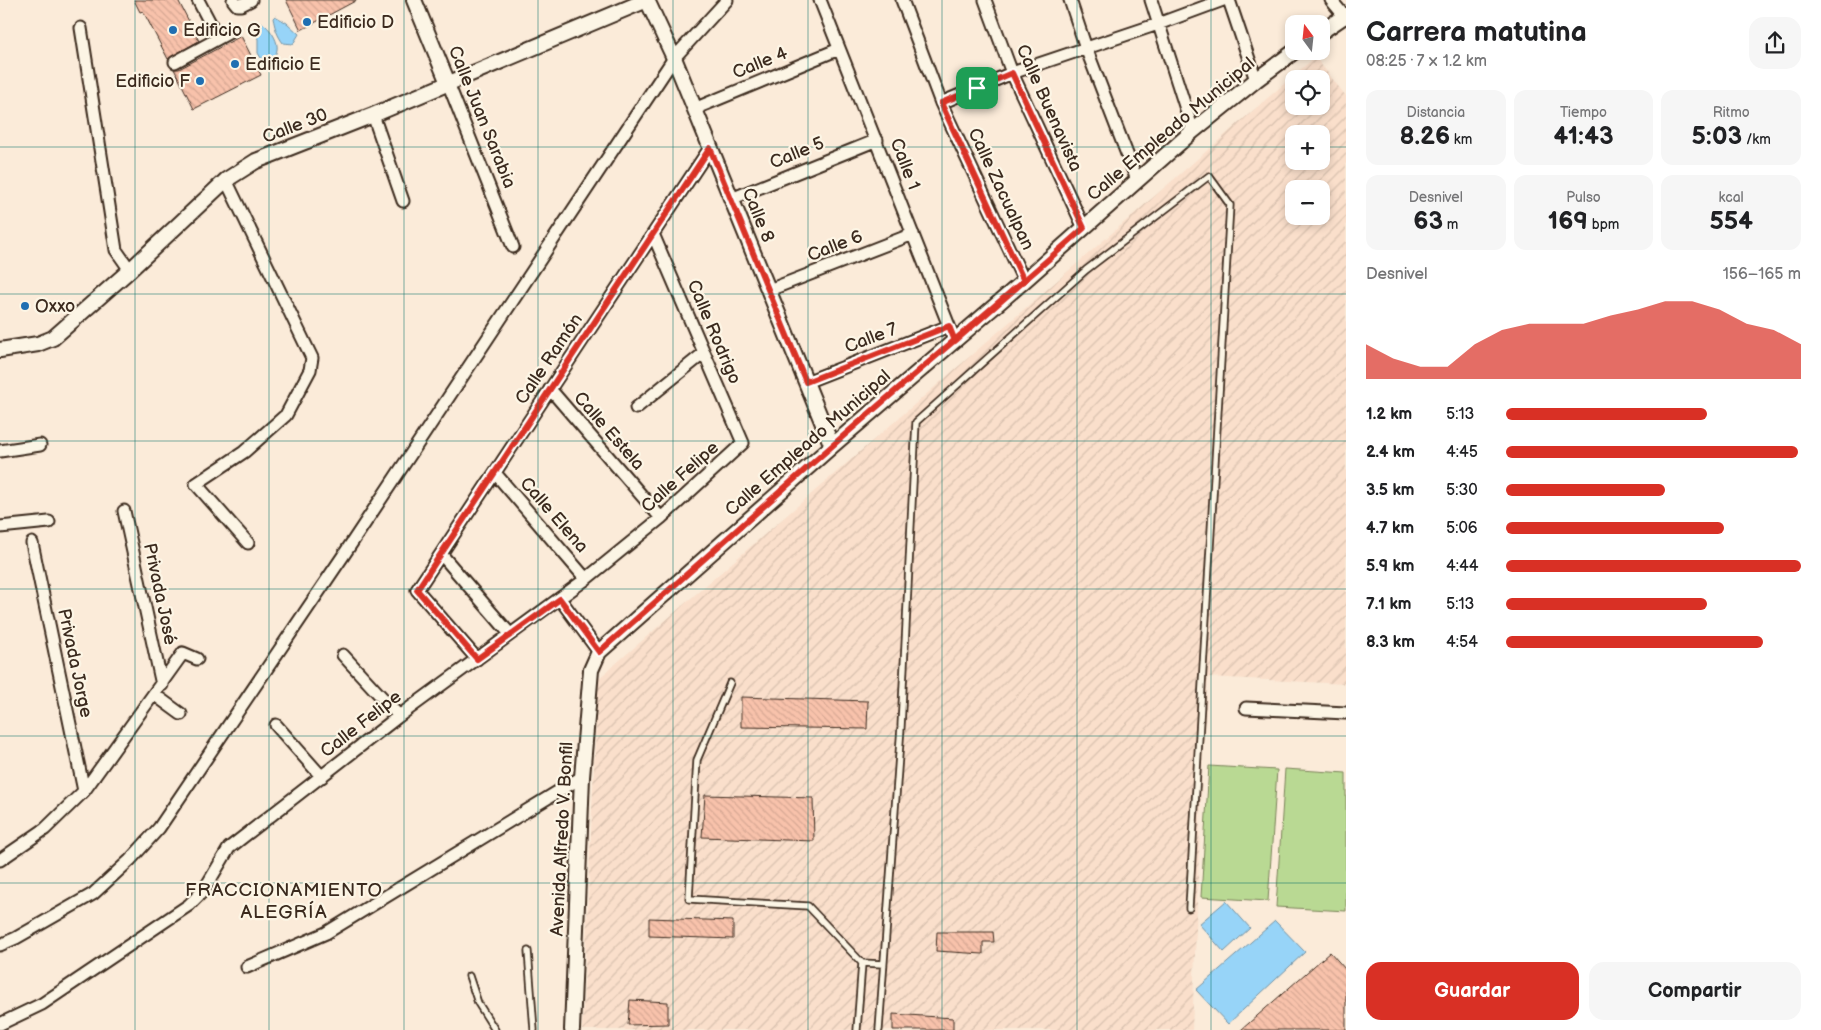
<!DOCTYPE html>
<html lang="es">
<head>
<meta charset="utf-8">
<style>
	body { margin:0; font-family:"Balsamiq Sans",sans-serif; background:#f6f6f6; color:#202124; height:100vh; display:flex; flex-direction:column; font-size:19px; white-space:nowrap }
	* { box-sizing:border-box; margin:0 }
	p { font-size:16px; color:#757577 }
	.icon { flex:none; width:28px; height:28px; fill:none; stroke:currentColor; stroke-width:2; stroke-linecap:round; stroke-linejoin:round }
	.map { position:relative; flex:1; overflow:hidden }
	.details { display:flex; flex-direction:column; background:#fff; width:475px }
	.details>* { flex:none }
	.needle { width:32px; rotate:345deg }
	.tools { position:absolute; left:1285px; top:15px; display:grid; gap:10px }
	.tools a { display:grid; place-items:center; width:45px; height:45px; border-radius:10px; background:#fff; box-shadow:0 2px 8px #0003; font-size:25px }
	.pin { position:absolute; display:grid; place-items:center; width:42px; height:42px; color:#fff; margin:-21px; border-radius:10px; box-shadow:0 2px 8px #0006 }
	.round { display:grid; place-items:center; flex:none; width:52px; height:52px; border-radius:15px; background:#f6f6f6 }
	.head { display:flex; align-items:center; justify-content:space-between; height:85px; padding:0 20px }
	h1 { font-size:28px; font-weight:600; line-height:38px }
	.figures { display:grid; grid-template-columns:repeat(3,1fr); gap:8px; height:85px; padding:5px 20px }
	.figures div { display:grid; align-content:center; border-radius:12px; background:#f6f6f6; text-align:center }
	.figures b { font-size:25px; font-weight:600 }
	.figures small { font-size:14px; font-weight:400 }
	.figures p { font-size:14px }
	.chart { height:140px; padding:10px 20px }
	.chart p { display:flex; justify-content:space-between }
	.chart svg { width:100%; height:90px; margin-top:5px; fill:#d93025; opacity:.7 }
	.button { display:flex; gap:10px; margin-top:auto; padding:10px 20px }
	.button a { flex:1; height:58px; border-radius:15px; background:#d93025; color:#fff; font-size:20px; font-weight:600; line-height:58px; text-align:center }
	.button a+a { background:#f6f6f6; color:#202124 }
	ul { padding:0 20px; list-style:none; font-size:16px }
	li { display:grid; grid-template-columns:80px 60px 1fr; align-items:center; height:38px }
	li i { height:12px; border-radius:6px; background:#d93025 }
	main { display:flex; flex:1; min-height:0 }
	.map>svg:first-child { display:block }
</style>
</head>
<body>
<main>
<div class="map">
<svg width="1346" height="1030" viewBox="0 0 1346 1030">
	<defs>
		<pattern id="industrial-furrows" width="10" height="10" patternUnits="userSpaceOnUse" patternTransform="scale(1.25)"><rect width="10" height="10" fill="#fadfcb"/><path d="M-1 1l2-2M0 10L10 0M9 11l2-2" fill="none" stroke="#d7c0ae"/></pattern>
		<pattern id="building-back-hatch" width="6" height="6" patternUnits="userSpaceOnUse" patternTransform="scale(1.25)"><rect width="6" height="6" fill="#f8c2ab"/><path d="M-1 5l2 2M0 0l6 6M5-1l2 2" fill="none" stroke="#d6a793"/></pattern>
	</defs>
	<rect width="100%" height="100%" fill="#fbebd9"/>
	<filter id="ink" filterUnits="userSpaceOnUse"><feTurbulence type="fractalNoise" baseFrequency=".02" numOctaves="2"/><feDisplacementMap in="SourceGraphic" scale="10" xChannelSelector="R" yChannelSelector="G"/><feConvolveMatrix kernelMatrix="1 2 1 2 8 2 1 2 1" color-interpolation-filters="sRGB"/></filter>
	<g filter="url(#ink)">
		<path fill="url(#industrial-furrows)" fill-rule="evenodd" d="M1315,57l31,39v588l-138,-7 -5,75 -11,278h-610l16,-351zM1294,79h27v27h-27zM1294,134h27v27h-27zM1294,189h27v27h-27z"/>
		<path fill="#b9d993" stroke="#7a8258" d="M1209,766l68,4 -9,131 -67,-4z
			M1285,769l61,4v138l-70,-4z"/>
		<path fill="#97d4f8" stroke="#7290a1" d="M275,16l12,7 12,11 -6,10 -10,-1c-6,-8 -8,-15 -10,-25z
			M261,22c12,8 25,29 8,38l-8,-2 -3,-5v-14l-3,-7 1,-9z
			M1226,901l24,27 -26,24 -25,-28z
			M1275,921l30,31 -77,72 -32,-34z"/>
		<path fill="url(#building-back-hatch)" stroke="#3b2a1e" d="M134,0h44l21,41 -31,18 -25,-48 -3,1z
			M286,0h71l-56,30z
			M241,36l20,39 -67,34 -20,-40h5z
			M741,697l127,4 -1,28 -126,-2z
			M705,795l108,3 1,43 -112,-4z
			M649,918l84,3v18l-84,-3z
			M937,932h56l1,10h-11v12l-47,-3z
			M1330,952l16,18v60h-105z
			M630,1000l38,2v22l-40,1z
			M893,1014l60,4v12h-60z"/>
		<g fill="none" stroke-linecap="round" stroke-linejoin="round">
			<defs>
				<path id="service" d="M730,683l-33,77 -8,139 119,7 54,57 21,1
					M528,951l6,79
					M469,976l9,27 17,27
					M857,1030l5,-67
					M879,1030l22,-303 15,-305 170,-152 123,-94 21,29 -41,703"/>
				<path id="minor" d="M198,0l20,38
					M233,0l4,5h4l10,-5
					M820,0l135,341
					M902,0l39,103 83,178
					M985,0l27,73 72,155
					M1070,0l16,48 51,132
					M1151,0l42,131
					M1229,0l27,80
					M1331,0l15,18
					M81,28l35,222 14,20
					M175,62l57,-31
					M448,83l65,164
					M941,103l71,-30 146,-49 65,-24
					M694,109l145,-60
					M373,115l30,86
					M226,180l86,178 -2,12 -24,45 -42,37 -48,32 52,59
					M731,199l146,-59
					M769,290l144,-56
					M806,382l143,-56
					M550,389l111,129
					M636,408l68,-55
					M0,451l40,-6
					M495,473l91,106
					M124,511l38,174
					M0,527l49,-5
					M32,543l52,248
					M441,554l69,80
					M560,599l39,53
					M343,655l56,61
					M477,659l-60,-69 293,-442
					M155,695l26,19
					M1246,708l100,5
					M276,725l46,52
					M0,860l45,-31 39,-38 99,-138 14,6
					M0,945l16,-7 77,-44 37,-34 29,-32 184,-272 331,-498 53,-58
					M247,967l79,-34 256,-156
					M0,1024l42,-20 147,-99 15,-15 25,-42 170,-132 187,-137 75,-61 82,-75 -90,-209"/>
				<path id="tertiary" d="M414,0l34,83
					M647,0l27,58 158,388
					M1321,32l25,-17
					M0,350l38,-6 15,-6 77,-68 96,-90 30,-19 117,-46 274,-115
					M572,1030l10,-253 9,-107 8,-18 233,-206 192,-165 169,-150 63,-51 39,-29"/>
			</defs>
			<use href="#service" stroke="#3b2a1e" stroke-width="9"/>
			<use href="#minor" stroke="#3b2a1e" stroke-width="15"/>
			<use href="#tertiary" stroke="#3b2a1e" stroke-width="18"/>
			<use href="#service" stroke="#fcf5e5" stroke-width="5.5"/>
			<use href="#minor" stroke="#fcf5e5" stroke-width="11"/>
			<use href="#tertiary" stroke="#fcf5e5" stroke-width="14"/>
		</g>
	</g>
	<g fill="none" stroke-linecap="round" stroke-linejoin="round" filter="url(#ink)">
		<defs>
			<path id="route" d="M977,88l-36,15 83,178 -69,60 -6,-15 -143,56 -96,-234 -293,442 60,69 83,-60 39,53c78,-69 155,-138 233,-206 83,-73 169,-144 252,-218l-72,-155 -35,15"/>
		</defs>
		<use href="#route" stroke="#fff" stroke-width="10"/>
		<use href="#route" stroke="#d93025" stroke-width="6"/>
	</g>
	<path fill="none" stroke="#0f766e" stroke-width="1" stroke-opacity="0.55" d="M135,0v1030M269,0v1030M404,0v1030M538,0v1030M673,0v1030M808,0v1030M942,0v1030M1077,0v1030M1211,0v1030M0,147h1294M1321,147h25M0,294h1346M0,441h1346M0,589h1346M0,736h1346M0,883h1346"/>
	<g fill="#1f6fb2" stroke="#fcf5e5" stroke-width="2">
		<circle cx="307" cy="22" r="5"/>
		<circle cx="173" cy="30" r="5"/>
		<circle cx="235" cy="64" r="5"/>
		<circle cx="200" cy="81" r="5"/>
		<circle cx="25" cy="306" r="5"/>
	</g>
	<g text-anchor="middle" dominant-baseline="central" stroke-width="4.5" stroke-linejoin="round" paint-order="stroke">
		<g font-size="18" fill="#3b2a1e" stroke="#fcf5e5" text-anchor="start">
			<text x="317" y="22">Edificio D</text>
			<text x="183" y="30">Edificio G</text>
			<text x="245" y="64">Edificio E</text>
			<text x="190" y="81" text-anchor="end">Edificio F</text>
			<text x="35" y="306">Oxxo</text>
		</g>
		<g font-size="18" fill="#3b2a1e" stroke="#fcf5e5">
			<text transform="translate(760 63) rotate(-22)">Calle 4</text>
			<text transform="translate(1049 108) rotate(66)">Calle Buenavista</text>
			<text transform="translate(482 117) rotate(68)">Calle Juan Sarabia</text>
			<text transform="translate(295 126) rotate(-21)">Calle 30</text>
			<text transform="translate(1171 129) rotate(-40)">Calle Empleado Municipal</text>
			<text transform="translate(797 153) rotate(-22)">Calle 5</text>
			<text transform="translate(905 164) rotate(69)">Calle 1</text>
			<text transform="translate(1001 189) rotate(65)">Calle Zacualpan</text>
			<text transform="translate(758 215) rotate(68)">Calle 8</text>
			<text transform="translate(835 246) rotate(-21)">Calle 6</text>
			<text transform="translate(714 332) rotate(67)">Calle Rodrigo</text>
			<text transform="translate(871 338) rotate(-21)">Calle 7</text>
			<text transform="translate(549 359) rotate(-56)">Calle Ramón</text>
			<text transform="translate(609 431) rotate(49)">Calle Estela</text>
			<text transform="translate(808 443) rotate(-41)">Calle Empleado Municipal</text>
			<text transform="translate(680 477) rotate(-42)">Calle Felipe</text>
			<text transform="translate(554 515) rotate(49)">Calle Elena</text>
			<text transform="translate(160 594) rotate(78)">Privada José</text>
			<text transform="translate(75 663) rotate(78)">Privada Jorge</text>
			<text transform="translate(361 724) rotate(-38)">Calle Felipe</text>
			<text transform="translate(562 839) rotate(-87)">Avenida Alfredo V. Bonfil</text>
		</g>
		<g font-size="19" letter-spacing="1" fill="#3b2a1e" stroke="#fcf5e5">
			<text x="284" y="890">FRACCIONAMIENTO<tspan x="284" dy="22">ALEGRÍA</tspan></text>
		</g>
	</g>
</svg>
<div class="tools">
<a><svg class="needle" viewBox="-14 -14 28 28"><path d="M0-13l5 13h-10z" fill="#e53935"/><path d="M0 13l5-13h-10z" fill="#757577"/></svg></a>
<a><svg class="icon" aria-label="locate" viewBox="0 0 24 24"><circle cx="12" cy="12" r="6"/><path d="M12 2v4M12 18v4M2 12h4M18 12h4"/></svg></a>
<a>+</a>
<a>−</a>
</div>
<div class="pin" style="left:977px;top:88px;background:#1e9e55"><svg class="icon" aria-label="arrive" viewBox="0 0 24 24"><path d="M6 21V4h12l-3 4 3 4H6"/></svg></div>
</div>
<section class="details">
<div class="head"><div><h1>Carrera matutina</h1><p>08:25 · 7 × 1.2 km</p></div><a class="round"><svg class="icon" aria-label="share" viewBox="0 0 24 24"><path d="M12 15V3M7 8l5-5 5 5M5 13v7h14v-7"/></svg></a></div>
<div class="figures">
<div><p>Distancia</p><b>8.26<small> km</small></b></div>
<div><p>Tiempo</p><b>41:43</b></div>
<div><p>Ritmo</p><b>5:03<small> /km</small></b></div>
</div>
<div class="figures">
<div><p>Desnivel</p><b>63<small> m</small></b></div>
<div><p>Pulso</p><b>169<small> bpm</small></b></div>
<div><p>kcal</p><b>554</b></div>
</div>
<div class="chart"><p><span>Desnivel</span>156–165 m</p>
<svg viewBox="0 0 160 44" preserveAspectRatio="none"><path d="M0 44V27L10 34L20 38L30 38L40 27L50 20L60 17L70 17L80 17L90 13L100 10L110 6L120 6L130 10L140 17L150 20L160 27V44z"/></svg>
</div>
<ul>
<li><b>1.2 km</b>5:13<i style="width:68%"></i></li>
<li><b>2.4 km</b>4:45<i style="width:99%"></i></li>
<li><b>3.5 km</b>5:30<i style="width:54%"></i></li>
<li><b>4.7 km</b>5:06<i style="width:74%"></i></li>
<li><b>5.9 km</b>4:44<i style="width:100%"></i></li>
<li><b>7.1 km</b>5:13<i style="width:68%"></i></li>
<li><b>8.3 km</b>4:54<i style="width:87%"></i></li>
</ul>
<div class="button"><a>Guardar</a><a>Compartir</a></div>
</section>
</main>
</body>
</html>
